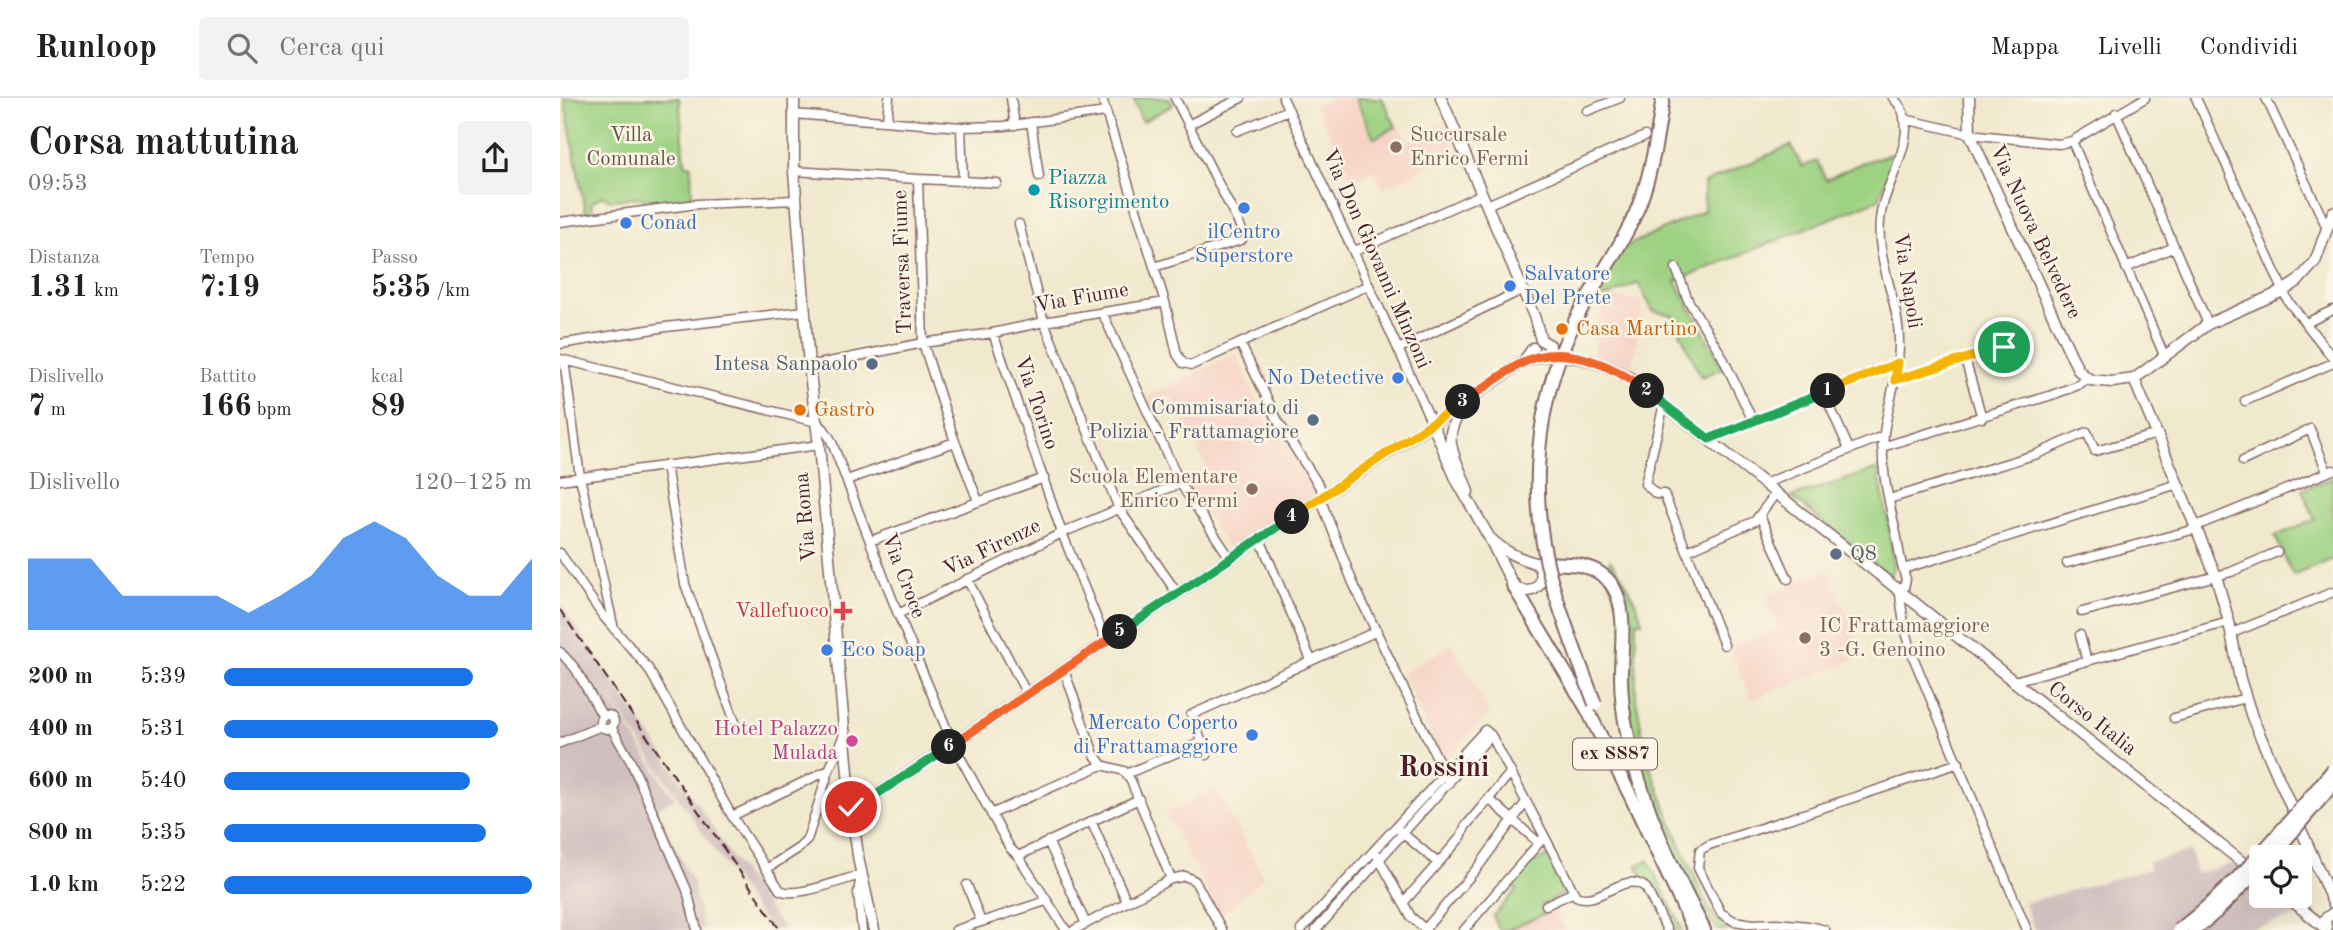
<!DOCTYPE html>
<html lang="it">
<head>
<meta charset="utf-8">
<style>
	body { margin:0; font-family:"Old Standard TT",serif; background:#f2f2f2; color:#202124; height:100vh; display:flex; flex-direction:column; font-size:26px; white-space:nowrap }
	* { box-sizing:border-box; margin:0 }
	p { font-size:23px; color:#757577 }
	.icon { flex:none; width:38px; height:38px; fill:none; stroke:currentColor; stroke-width:2; stroke-linecap:round; stroke-linejoin:round }
	.map { position:relative; flex:1; overflow:hidden }
	.details { display:flex; flex-direction:column; background:#fff; width:560px }
	.details>* { flex:none }
	.fabs { position:absolute; left:1689px; top:747px; display:grid; gap:14px }
	.fabs a { display:grid; place-items:center; width:63px; height:63px; border-radius:7px; background:#fff; box-shadow:0 7px 28px #0002; font-size:35px }
	.pin { position:absolute; display:grid; place-items:center; width:60px; height:60px; color:#fff; margin:-30px; border:4px solid #fff; border-radius:50%; box-shadow:0 2px 7px #0007 }
	.km { position:absolute; width:35px; height:35px; margin:-18px; border-radius:50%; background:#222; color:#fff; font-size:19px; line-height:35px; text-align:center }
	.round { display:grid; place-items:center; flex:none; width:74px; height:74px; border-radius:7px; background:#f2f2f2 }
	.overview { display:flex; align-items:center; justify-content:space-between; height:119px; padding:0 28px }
	h1 { font-size:38px; font-weight:700; line-height:52px }
	.metrics { display:grid; grid-template-columns:repeat(3,1fr); gap:10px; height:119px; padding:7px 28px }
	.metrics div { display:grid; align-content:center }
	.metrics b { font-size:30px; font-weight:700 }
	.metrics small { font-size:19px; font-weight:400 }
	.metrics p { font-size:19px }
	.chart { height:196px; padding:14px 28px }
	.chart p { display:flex; justify-content:space-between }
	.chart svg { width:100%; height:126px; margin-top:7px; fill:#1a73e8; opacity:.7 }
	ul { padding:0 28px; list-style:none; font-size:23px }
	li { display:grid; grid-template-columns:112px 84px 1fr; align-items:center; height:52px }
	li i { height:18px; border-radius:9px; background:#1a73e8 }
	header { display:flex; align-items:center; gap:42px; box-sizing:border-box; height:98px; padding:0 35px; background:#fff; border-bottom:2px solid #e0e0e0 }
	header strong { font-size:33px }
	nav { display:flex; gap:38px; margin-inline-start:auto; font-size:24px }
	.search { width:490px; height:63px; background:#f2f2f2; display:flex; align-items:center; gap:18px; box-sizing:border-box; padding:0 24px; border-radius:7px; color:#757577; font-size:26px }
	main { display:flex; flex:1; min-height:0 }
	.map>svg:first-child { display:block }
</style>
</head>
<body>
<header>
<strong>Runloop</strong>
<div class="search"><svg class="icon" aria-label="search" viewBox="0 0 24 24"><circle cx="10" cy="10" r="6"/><path d="M15 15l6 6"/></svg>Cerca qui</div>
<nav><a>Mappa</a><a>Livelli</a><a>Condividi</a></nav>
</header>
<main>
<section class="details">
<div class="overview"><div><h1>Corsa mattutina</h1><p>09:53</p></div><a class="round"><svg class="icon" aria-label="share" viewBox="0 0 24 24"><path d="M12 15V3M7 8l5-5 5 5M5 13v7h14v-7"/></svg></a></div>
<div class="metrics">
<div><p>Distanza</p><b>1.31<small> km</small></b></div>
<div><p>Tempo</p><b>7:19</b></div>
<div><p>Passo</p><b>5:35<small> /km</small></b></div>
</div>
<div class="metrics">
<div><p>Dislivello</p><b>7<small> m</small></b></div>
<div><p>Battito</p><b>166<small> bpm</small></b></div>
<div><p>kcal</p><b>89</b></div>
</div>
<div class="chart"><p><span>Dislivello</span>120–125 m</p>
<svg viewBox="0 0 160 44" preserveAspectRatio="none"><path d="M0 44V19L10 19L20 19L30 32L40 32L50 32L60 32L70 38L80 32L90 25L100 12L110 6L120 12L130 25L140 32L150 32L160 19V44z"/></svg>
</div>
<ul>
<li><b>200 m</b>5:39<i style="width:81%"></i></li>
<li><b>400 m</b>5:31<i style="width:89%"></i></li>
<li><b>600 m</b>5:40<i style="width:80%"></i></li>
<li><b>800 m</b>5:35<i style="width:85%"></i></li>
<li><b>1.0 km</b>5:22<i style="width:100%"></i></li>
</ul>
</section>
<div class="map">
<svg width="1773" height="832" viewBox="0 0 1773 832">
	<rect width="100%" height="100%" fill="#fcf5e5"/>
	<filter id="ink" filterUnits="userSpaceOnUse"><feTurbulence type="fractalNoise" baseFrequency=".0143" numOctaves="2"/><feDisplacementMap in="SourceGraphic" scale="14" xChannelSelector="R" yChannelSelector="G"/><feConvolveMatrix kernelMatrix="1 2 1 2 8 2 1 2 1" color-interpolation-filters="sRGB"/></filter>
	<filter id="wash" filterUnits="userSpaceOnUse"><feTurbulence type="fractalNoise" baseFrequency=".00686" numOctaves="4" result="noise"/><feDisplacementMap in="SourceGraphic" scale="28" xChannelSelector="R" yChannelSelector="G"/><feGaussianBlur stdDeviation="1.57" result="paint"/><feColorMatrix in="noise" values="0 0 0 0 0 0 0 0 0 0 0 0 0 0 0 0 0 1.4 0 .05"/><feComposite in="paint" operator="in"/></filter>
	<g filter="url(#wash)">
		<rect width="100%" height="100%" fill="#f1e9cd"/>
		<path fill="#f6d2c5" d="M771,0h21l20,41 28,-12 7,15 27,-12 -1,-4 10,-4 15,30 -75,36 -9,-17 -22,9 -37,-75z
			M1050,199l33,4 -11,71 -39,-18 2,-22 12,-34z
			M675,255l35,75 3,-2 43,66 -88,57 -39,-64 18,-17 -35,-71 -21,8 -3,-8z
			M1269,472l35,87 -113,43 -21,-52 48,-21 -12,-33z
			M892,546l37,69 -45,50 -42,-90z
			M654,691l3,6h2l45,82 -43,39 -56,-103z
			M994,810l11,22h-58l39,-17z"/>
		<path fill="#d1bfbf" d="M0,506l149,217 22,36 53,73h-15l-171,-250 76,118 -17,10 36,76 10,46h-143v-298l2,-3 3,3 -5,-7z
			M1630,753l6,23 37,-11 28,23v10h12l25,20 -53,14h-211l-10,-27 126,-34 -2,-7z"/>
		<path fill="#9ed283" stroke="#747857" stroke-width="2" d="M4,0h115l6,66 6,2 1,32 -40,5 -13,-6 -28,3 -9,-4 -11,6 2,11 -7,1z
			M573,0h36l4,7 -31,17z
			M797,0h25l14,29 -22,11 -19,-39z
			M1231,47l11,22 15,-6 9,19 35,-17 35,-10 -17,46 -203,82 47,87 -22,9 -29,-62 -19,-4 -15,-28 -41,18 11,-30 16,-24 80,-36v-28z
			M1318,371c3,21 22,93 12,107l-98,-79z
			M1773,380v81l-40,17 -18,-40 40,-16 -13,-31z
			M1050,462c16,19 25,38 32,62l-6,-1v78l11,60 33,85 30,67 11,12 13,7h-16l-13,-14 -42,-89 -26,-67 -9,-40 -2,-100 -20,-48z
			M989,757l19,36 -26,14 4,8 -39,17h-8l-6,-14 24,-26 -5,-5 19,-21z
			M1088,762l35,70h-12l-34,-65z"/>
	</g>
	<g filter="url(#ink)">
		<g fill="none" stroke-linecap="round" stroke-linejoin="round">
			<defs>
				<path id="minor" d="M451,0l4,27
					M723,0l149,325
					M1333,0c33,30 -7,81 -12,115 -8,45 19,86 18,131 0,30 -11,59 -15,89 -5,35 6,71 13,105 2,13 4,29 9,41l-2,9 -5,3
					M1636,0l92,203 45,57
					M1706,0l61,130
					M1027,13l33,-13
					M546,14l59,190 12,52 6,9 9,2 177,-80
					M1556,15l92,211
					M233,16l168,13 43,-1 102,-14 -4,-14
					M1344,21l66,15 89,10 13,-3 73,-43
					M327,22l2,-22
					M471,24l8,54
					M628,27l53,-27
					M677,33l52,-21
					M1512,43l92,214
					M234,73l124,8 5,164 31,96 24,62
					M358,81l45,2 -2,-54
					M403,83l34,2
					M927,107l158,-69
					M0,124l137,-18 99,-4
					M459,126l25,98 75,187 58,84
					M795,153l127,-57
					M594,169l87,-27 2,-2v-6l-68,-134
					M1116,170l12,32 34,56 31,65
					M1566,170l48,-21
					M542,214l78,171 50,75
					M1746,225l27,-13
					M433,235l69,200 44,108
					M680,245l39,80 46,72
					M0,246l106,-17 139,-16
					M838,251l124,-59
					M0,261l257,63 7,7 7,11 67,174 55,130 57,104 8,8 48,74
					M1405,261l17,59
					M4,262l16,117 34,152
					M249,268l114,-23 70,-10 51,-11 121,-20
					M1335,282l109,-33
					M1264,295l25,56
					M1685,303l88,-38
					M1104,306l-19,80 11,10h8l60,151
					M1149,341l188,-76
					M1322,349l170,-52 26,-10 9,-6
					M1683,363l67,-32 17,43
					M106,367l19,119 50,138
					M0,382l259,-35
					M287,382l108,-38
					M1204,386l119,-48
					M760,400l33,85 96,200
					M1329,401l148,-45 50,-22 8,19 63,-17
					M1200,418l28,63
					M700,441l51,121
					M310,443l174,-63
					M1127,453l68,-30 21,-28
					M0,455l43,63 45,52 84,148 48,74c15,9 63,-11 81,-15l-3,18 4,37
					M1507,465l129,-34 5,-5 132,-54
					M1343,471l275,-85
					M407,481l60,115
					M1339,489l5,38 10,34 113,271
					M1522,514l149,-40 46,-20
					M338,516l164,-81 118,-50
					M1672,535l101,-41
					M1520,537l7,27
					M0,554l15,16 28,49
					M504,572l30,84 8,11 22,6 7,10 40,98
					M1454,583l215,-59
					M40 624a7 7 0 1 1 14 0a7 7 0 1 1-14 0Z
					M1614,620l71,-20
					M51,629l20,35 56,128 10,40
					M0,645l41,-17
					M647,657l-16,-40 186,-84
					M566,676l76,-32
					M929,701l50,44
					M431,716l111,-49
					M172,718l97,-46
					M531,723l36,81
					M840,733l38,32
					M488,743l38,83
					M817,757l34,62 15,13
					M458,758l121,-57
					M206,771l33,-21 8,-8 22,-70 15,-35
					M407,787l14,37
					M843,805l58,-66 4,-10 46,-55
					M986,807l28,-13
					M865,831l53,-62 48,-65
					M396,832l90,-29
					M514,832l97,-51 14,-3 10,5 27,49
					M741,832l184,-200 6,5 85,161c24,11 47,-27 70,-8l21,42
					M756,832l175,-195
					M904,832l80,-93
					M1265,832l-16,-4 -33,-3 -23,1 -19,-3 -13,-8 -23,-45 2,-18 9,-5 250,-82"/>
				<path id="tertiary" d="M234,0v73l15,195 10,79 32,362 8,55 15,68
					M881,0l93,218 7,24
					M1409,0l1,36 101,221 8,16 11,9 22,2 22,-3 74,-55 75,-33 15,-10 17,-19 18,-50
					M987,258c31,-2 58,8 85,23l629,498
					M964,263l24,-6 2,-10 -9,-5
					M1574,281l82,197 13,46 11,57 12,38 81,186
					M904,308c-27,35 -7,50 4,86
					M872,325l25,58 32,56 24,48c17,15 37,-1 25,-21 -20,-6 -34,-12 -49,-27
					M291,709l23,-11 79,-52 517,-346 54,-37 9,-13
					M1726,798l40,33
					M1766,830l-1,-9 8,-6"/>
				<path id="trunk" d="M978,466c26,-1 58,-3 74,21 16,24 9,61 9,89 0,19 2,39 6,58 13,69 45,136 77,198
					M953,487l74,124 48,96
					M1072,701l62,131"/>
			</defs>
			<use href="#minor" stroke="#846664" stroke-width="11"/>
			<use href="#tertiary" stroke="#846664" stroke-width="13"/>
			<use href="#trunk" stroke="#846664" stroke-width="16"/>
			<use href="#minor" stroke="#fff" stroke-width="8"/>
			<use href="#tertiary" stroke="#fff" stroke-width="10"/>
			<use href="#trunk" stroke="#fff" stroke-width="12"/>
			<path stroke="#4a1f2b" stroke-width="2" stroke-dasharray="10 5" stroke-linecap="butt" d="M0,512l220,320"/>
			<defs>
				<path id="trunk-bridge" d="M1035,606c-15,-40 -31,-80 -43,-121 -25,-88 -17,-182 24,-264 18,-35 42,-67 58,-102 17,-37 23,-80 29,-119
					M1710,760l63,-74
					M1619,832c60,-46 106,-103 154,-160
					M1634,832l23,-19 43,-43"/>
			</defs>
			<use href="#trunk-bridge" stroke="#846664" stroke-width="16" stroke-linecap="butt"/>
			<use href="#trunk-bridge" stroke="#fff" stroke-width="12"/>
		</g>
	</g>
	<g fill="none" stroke-linecap="round" stroke-linejoin="round" filter="url(#ink)">
		<defs>
			<path id="split-1" d="M1268,293l70,-28 -3,17 109,-33"/>
			<path id="split-2" d="M1087,293l62,48 119,-48"/>
			<path id="split-3" d="M903,304c19,-12 38,-28 59,-39 39,-22 93,3 125,28"/>
			<path id="split-4" d="M732,419l171,-115"/>
			<path id="split-5" d="M560,534l172,-115"/>
			<path id="split-6" d="M389,649l171,-115"/>
			<path id="split-7" d="M291,709l23,-11 75,-49"/>
		</defs>
		<use href="#split-1" stroke="#fff" stroke-width="14"/>
		<use href="#split-2" stroke="#fff" stroke-width="14"/>
		<use href="#split-3" stroke="#fff" stroke-width="14"/>
		<use href="#split-4" stroke="#fff" stroke-width="14"/>
		<use href="#split-5" stroke="#fff" stroke-width="14"/>
		<use href="#split-6" stroke="#fff" stroke-width="14"/>
		<use href="#split-7" stroke="#fff" stroke-width="14"/>
		<use href="#split-1" stroke="#f5b400" stroke-width="9"/>
		<use href="#split-2" stroke="#22a559" stroke-width="9"/>
		<use href="#split-3" stroke="#f0652b" stroke-width="9"/>
		<use href="#split-4" stroke="#f5b400" stroke-width="9"/>
		<use href="#split-5" stroke="#22a559" stroke-width="9"/>
		<use href="#split-6" stroke="#f0652b" stroke-width="9"/>
		<use href="#split-7" stroke="#22a559" stroke-width="9"/>
	</g>
	<g fill="#8d6e63" stroke="#fcf5e5" stroke-width="2.5">
		<circle cx="836" cy="49" r="7"/>
		<circle cx="692" cy="391" r="7"/>
		<circle cx="1245" cy="540" r="7"/>
	</g>
	<circle fill="#0f9aa8" stroke="#fcf5e5" stroke-width="2.5" cx="474" cy="92" r="7"/>
	<g fill="#3f7fe0" stroke="#fcf5e5" stroke-width="2.5">
		<circle cx="684" cy="110" r="7"/>
		<circle cx="66" cy="125" r="7"/>
		<circle cx="950" cy="188" r="7"/>
		<circle cx="838" cy="280" r="7"/>
		<circle cx="267" cy="552" r="7"/>
		<circle cx="692" cy="637" r="7"/>
	</g>
	<g fill="#e8710a" stroke="#fcf5e5" stroke-width="2.5">
		<circle cx="1002" cy="231" r="7"/>
		<circle cx="240" cy="312" r="7"/>
	</g>
	<g fill="#5c6f8a" stroke="#fcf5e5" stroke-width="2.5">
		<circle cx="312" cy="266" r="7"/>
		<circle cx="753" cy="322" r="7"/>
		<circle cx="1276" cy="456" r="7"/>
	</g>
	<path fill="#e0444e" stroke="#fcf5e5" stroke-width="2.5" d="M279.5 502.5h7v7h7v7h-7v7h-7v-7h-7v-7h7z"/>
	<circle fill="#d1479c" stroke="#fcf5e5" stroke-width="2.5" cx="292" cy="643" r="7"/>
	<g text-anchor="middle" dominant-baseline="central" stroke-width="5" stroke-linejoin="round" paint-order="stroke">
		<rect fill="#fcf5e5" stroke="#7f5f63" stroke-width="2" x="1013" y="640.5" width="84" height="31" rx="5"/>
		<g font-size="19" font-weight="bold" fill="#4a1f2b">
			<text x="1055" y="656">ex SS87</text>
		</g>
		<g font-size="21" fill="#635545" stroke="#fcf5e5">
			<text x="71" y="37">Villa<tspan x="71" dy="24">Comunale</tspan></text>
		</g>
		<g font-size="21" fill="#785e54" stroke="#fcf5e5" text-anchor="start">
			<text x="850" y="37">Succursale<tspan x="850" dy="24">Enrico Fermi</tspan></text>
			<text x="678" y="379" text-anchor="end">Scuola Elementare<tspan x="678" dy="24">Enrico Fermi</tspan></text>
			<text x="1259" y="528">IC Frattamaggiore<tspan x="1259" dy="24">3 -G. Genoino</tspan></text>
		</g>
		<g font-size="21" fill="#0d838f" stroke="#fcf5e5" text-anchor="start">
			<text x="488" y="80">Piazza<tspan x="488" dy="24">Risorgimento</tspan></text>
		</g>
		<g font-size="21" fill="#366cbe" stroke="#fcf5e5" text-anchor="start">
			<text x="80" y="125">Conad</text>
			<text x="684" y="134" text-anchor="middle">ilCentro<tspan x="684" dy="24">Superstore</tspan></text>
			<text x="964" y="176">Salvatore<tspan x="964" dy="24">Del Prete</tspan></text>
			<text x="824" y="280" text-anchor="end">No Detective</text>
			<text x="281" y="552">Eco Soap</text>
			<text x="678" y="625" text-anchor="end">Mercato Coperto<tspan x="678" dy="24">di Frattamaggiore</tspan></text>
		</g>
		<g font-size="21" fill="#4a1f2b" stroke="#fcf5e5">
			<text transform="translate(1475 134) rotate(65)">Via Nuova Belvedere</text>
			<text transform="translate(816 161) rotate(66)">Via Don Giovanni Minzoni</text>
			<text transform="translate(343 164) rotate(-92)">Traversa Fiume</text>
			<text transform="translate(1347 183) rotate(81)">Via Napoli</text>
			<text transform="translate(522 200) rotate(-10)">Via Fiume</text>
			<text transform="translate(476 305) rotate(71)">Via Torino</text>
			<text transform="translate(246 419) rotate(-95)">Via Roma</text>
			<text transform="translate(432 450) rotate(-26)">Via Firenze</text>
			<text transform="translate(343 478) rotate(69)">Via Croce</text>
			<text transform="translate(1532 621) rotate(38)">Corso Italia</text>
		</g>
		<g font-size="21" fill="#c56008" stroke="#fcf5e5" text-anchor="start">
			<text x="1016" y="231">Casa Martino</text>
			<text x="254" y="312">Gastrò</text>
		</g>
		<g font-size="21" fill="#4e5e75" stroke="#fcf5e5" text-anchor="end">
			<text x="298" y="266">Intesa Sanpaolo</text>
			<text x="739" y="310">Commisariato di<tspan x="739" dy="24">Polizia - Frattamagiore</tspan></text>
			<text x="1290" y="456" text-anchor="start">Q8</text>
		</g>
		<g font-size="21" fill="#be3a42" stroke="#fcf5e5" text-anchor="end">
			<text x="269" y="513">Vallefuoco</text>
		</g>
		<g font-size="21" fill="#b23c85" stroke="#fcf5e5" text-anchor="end">
			<text x="278" y="631">Hotel Palazzo<tspan x="278" dy="24">Mulada</tspan></text>
		</g>
		<g font-size="28" font-weight="bold" fill="#4a1f2b" stroke="#fcf5e5">
			<text x="884" y="671">Rossini</text>
		</g>
	</g>
</svg>
<div class="fabs">
<a><svg class="icon" aria-label="locate" viewBox="0 0 24 24"><circle cx="12" cy="12" r="6"/><path d="M12 2v4M12 18v4M2 12h4M18 12h4"/></svg></a>
</div>
<div class="pin" style="left:1444px;top:249px;background:#1e9e55"><svg class="icon" aria-label="arrive" viewBox="0 0 24 24"><path d="M6 21V4h12l-3 4 3 4H6"/></svg></div>
<div class="pin" style="left:291px;top:709px;background:#d93025"><svg class="icon" aria-label="check" viewBox="0 0 24 24"><path d="M5 12l5 5 9-10"/></svg></div>
<b class="km" style="left:1268px;top:293px">1</b>
<b class="km" style="left:1087px;top:293px">2</b>
<b class="km" style="left:903px;top:304px">3</b>
<b class="km" style="left:732px;top:419px">4</b>
<b class="km" style="left:560px;top:534px">5</b>
<b class="km" style="left:389px;top:649px">6</b>
</div>
</main>
</body>
</html>
